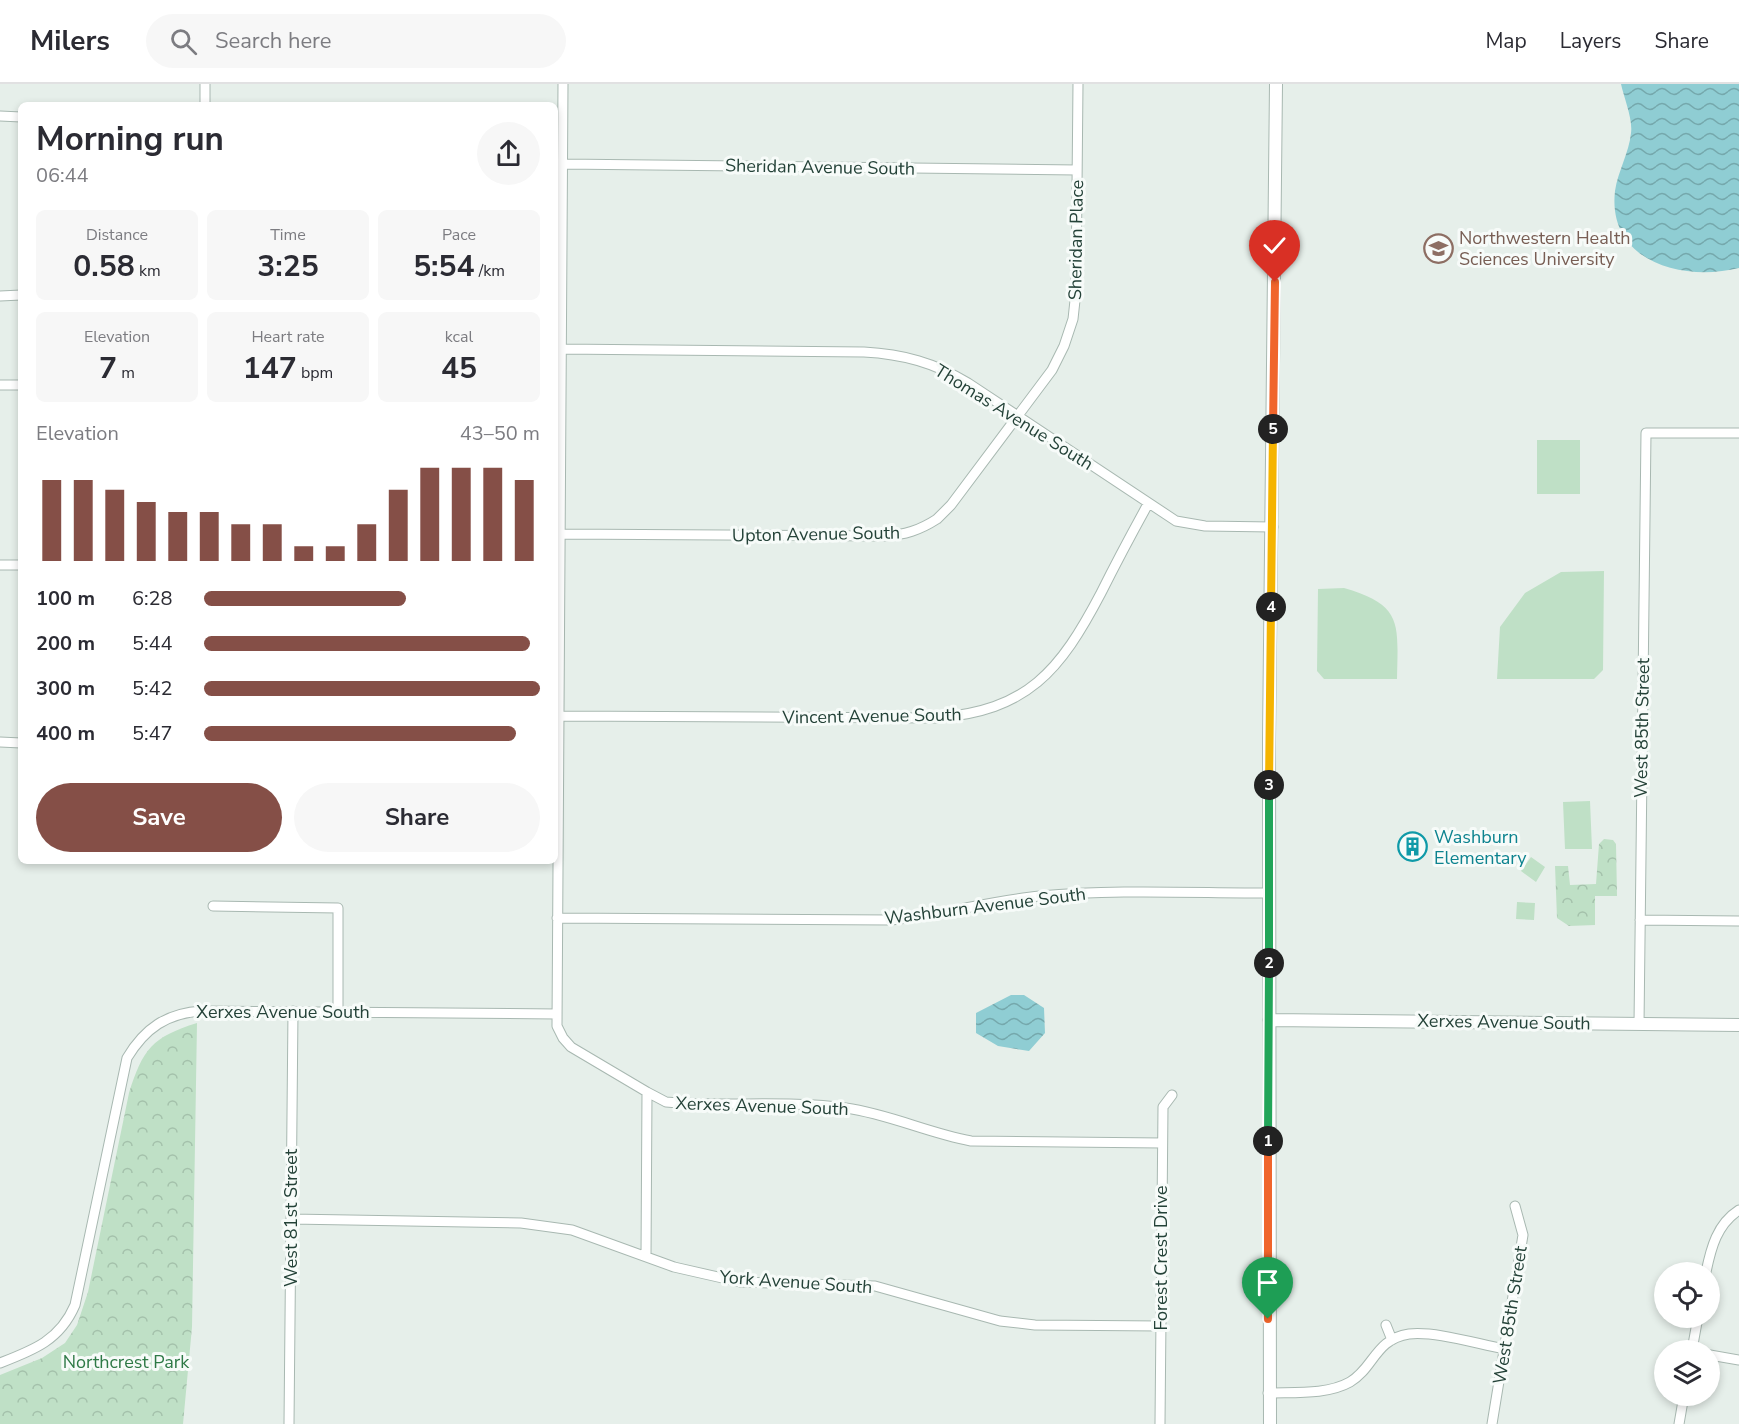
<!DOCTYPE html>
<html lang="en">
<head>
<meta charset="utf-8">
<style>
	body { margin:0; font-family:"Nunito Sans",sans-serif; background:#f7f7f7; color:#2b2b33; height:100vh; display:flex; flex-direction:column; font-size:22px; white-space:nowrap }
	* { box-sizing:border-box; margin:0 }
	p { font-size:20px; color:#7c7c81 }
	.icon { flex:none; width:33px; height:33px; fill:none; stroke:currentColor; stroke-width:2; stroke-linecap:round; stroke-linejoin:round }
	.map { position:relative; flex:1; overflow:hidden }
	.drawer { position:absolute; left:18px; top:18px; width:540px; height:762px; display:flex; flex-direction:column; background:#fff; border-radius:9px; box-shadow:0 3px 9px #0003 }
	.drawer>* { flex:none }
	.buttons { position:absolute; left:1654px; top:1178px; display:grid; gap:12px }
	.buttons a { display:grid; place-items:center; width:66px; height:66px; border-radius:50%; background:#fff; box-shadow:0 3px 9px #0003; font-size:30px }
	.pin { position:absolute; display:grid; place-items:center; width:51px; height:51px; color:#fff; margin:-62px -26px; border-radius:50% 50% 50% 0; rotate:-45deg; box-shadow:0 0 6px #0007 }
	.pin .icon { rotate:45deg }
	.km { position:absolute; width:30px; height:30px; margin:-15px; border-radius:50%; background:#222; color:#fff; font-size:16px; line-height:30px; text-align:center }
	.round { display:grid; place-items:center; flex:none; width:63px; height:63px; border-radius:32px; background:#f7f7f7 }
	.overview { display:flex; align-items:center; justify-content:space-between; height:102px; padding:0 18px }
	h1 { font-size:33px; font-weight:700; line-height:45px }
	.metrics { display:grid; grid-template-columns:repeat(3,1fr); gap:9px; height:102px; padding:6px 18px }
	.metrics div { display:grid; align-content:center; border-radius:9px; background:#f7f7f7; text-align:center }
	.metrics b { font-size:30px; font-weight:700 }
	.metrics small { font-size:16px; font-weight:400 }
	.metrics p { font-size:16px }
	.chart { height:168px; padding:12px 18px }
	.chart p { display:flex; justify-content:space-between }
	.chart svg { width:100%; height:108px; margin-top:6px; stroke:#854f47; stroke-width:6 }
	.cta { display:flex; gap:12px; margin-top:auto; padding:12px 18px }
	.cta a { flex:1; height:69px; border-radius:36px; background:#854f47; color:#fff; font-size:24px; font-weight:700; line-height:69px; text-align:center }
	.cta a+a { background:#f7f7f7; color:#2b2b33 }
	ul { padding:0 18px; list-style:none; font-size:20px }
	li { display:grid; grid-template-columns:96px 72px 1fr; align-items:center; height:45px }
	li i { height:15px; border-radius:8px; background:#854f47 }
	header { display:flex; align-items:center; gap:36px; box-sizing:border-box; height:84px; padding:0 30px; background:#fff; border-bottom:2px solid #e1e1e2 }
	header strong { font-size:28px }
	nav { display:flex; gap:33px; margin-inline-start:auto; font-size:21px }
	.search { width:420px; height:54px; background:#f7f7f7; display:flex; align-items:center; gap:15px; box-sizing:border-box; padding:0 21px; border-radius:33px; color:#7c7c81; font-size:22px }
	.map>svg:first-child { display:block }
</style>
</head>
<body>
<header>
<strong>Milers</strong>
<div class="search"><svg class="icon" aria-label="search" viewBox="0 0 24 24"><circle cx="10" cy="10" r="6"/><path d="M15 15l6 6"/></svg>Search here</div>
<nav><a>Map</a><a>Layers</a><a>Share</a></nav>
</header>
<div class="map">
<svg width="1739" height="1340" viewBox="0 0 1739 1340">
	<defs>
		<pattern id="forest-crowns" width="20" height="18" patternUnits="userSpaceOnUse" patternTransform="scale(1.5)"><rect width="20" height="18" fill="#bfe0c6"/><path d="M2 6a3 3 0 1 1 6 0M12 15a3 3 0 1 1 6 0" fill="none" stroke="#a4c1ab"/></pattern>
		<pattern id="water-waves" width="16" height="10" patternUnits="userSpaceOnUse" patternTransform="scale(1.5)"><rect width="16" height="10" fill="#8fcdd3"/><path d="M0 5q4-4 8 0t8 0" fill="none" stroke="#75a8ac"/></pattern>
	</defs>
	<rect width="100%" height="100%" fill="#e6efea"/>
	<path fill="url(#forest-crowns)" d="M1604,755l9,1 3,4 1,52h-22v29l-26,1 -12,-8 -2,-52h13l2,19 26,-1 3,-40z
		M197,939l-5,304 -9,97h-183v-49l42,-17 23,-15 12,-18 11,-33 41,-199c14,-44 23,-56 68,-70z"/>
	<path fill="#bfe0c6" d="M1537,356h43v54h-43z
		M1604,487l-1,99 -9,9h-97l3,-52 25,-34 36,-21z
		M1344,504c59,17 54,35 53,91h-73l-7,-8 1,-82z
		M1590,717l2,48h-27l-2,-47z
		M1531,773l14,10 -9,15 -15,-11z
		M1517,818l18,1 -1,17 -18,-1z"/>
	<path fill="url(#water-waves)" d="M1621,0h118v184c-56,14 -132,-6 -124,-77 3,-20 14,-38 16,-58 2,-14 -7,-35 -10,-49z
		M1011,911h13l20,13 1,25 -16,18 -31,-5 -22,-13v-20z"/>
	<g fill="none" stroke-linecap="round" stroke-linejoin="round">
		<defs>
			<path id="minor" d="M205,0v21
				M563,0l-6,942 6,12 8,9 76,45 -1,164
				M0,32l21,1
				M563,80l514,6
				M0,212l21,-1
				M561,265l303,3c39,2 71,11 104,31l208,138 29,5 68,1
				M0,301h21
				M560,450l324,2c21,-1 36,-6 53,-17l14,-14 101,-135 12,-24 9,-27 3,-28 2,-207
				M0,481h21
				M559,632l376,2c93,-7 125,-47 166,-125 15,-30 31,-60 47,-89
				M0,658l21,1
				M213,822l125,2v104
				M557,834l334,2c50,-5 99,-19 149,-24 76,-7 153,-3 230,-3
				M1640,836l99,1
				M1639,940l7,-591h93
				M647,1008l19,10c60,5 121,-2 180,6 43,6 82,25 125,33l191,2
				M291,1135l230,4 51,7 102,37 66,15 135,4 125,35 35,4 126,1
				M1706,1188c5,-24 11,-48 33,-62
				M1386,1241l6,15
				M1692,1266l6,-33
				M1710,1271l29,5
				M0,1279c34,-13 60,-23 75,-58l52,-247c18,-30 40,-45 75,-47l355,3
				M1268,1309c26,-1 59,2 82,-11 24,-14 25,-43 59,-48 27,-3 68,10 96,15
				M289,1340l4,-413
				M1160,1340l3,-317 9,-12
				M1492,1340l31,-189 -8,-29
				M1679,1340l5,-29"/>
			<path id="tertiary" d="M1269,936l470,5
				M1270,1340l-1,-685 7,-655"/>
		</defs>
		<use href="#minor" stroke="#a8b8b1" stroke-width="11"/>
		<use href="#tertiary" stroke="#a8b8b1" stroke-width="14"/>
		<use href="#minor" stroke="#fff" stroke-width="9"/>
		<use href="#tertiary" stroke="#fff" stroke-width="12"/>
	</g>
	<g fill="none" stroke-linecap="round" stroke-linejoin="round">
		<defs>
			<path id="split-1" d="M1268,1235v-178"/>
			<path id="split-2" d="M1268,1057l1,-178"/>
			<path id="split-3" d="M1269,701v178"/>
			<path id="split-4" d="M1269,701l2,-178"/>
			<path id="split-5" d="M1271,523l2,-178"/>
			<path id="split-6" d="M1273,345l2,-147"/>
		</defs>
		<use href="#split-1" stroke="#fff" stroke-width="12"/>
		<use href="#split-2" stroke="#fff" stroke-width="12"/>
		<use href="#split-3" stroke="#fff" stroke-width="12"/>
		<use href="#split-4" stroke="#fff" stroke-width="12"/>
		<use href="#split-5" stroke="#fff" stroke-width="12"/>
		<use href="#split-6" stroke="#fff" stroke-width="12"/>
		<use href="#split-1" stroke="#f0652b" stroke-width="8"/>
		<use href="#split-2" stroke="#22a559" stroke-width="8"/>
		<use href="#split-3" stroke="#22a559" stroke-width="8"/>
		<use href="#split-4" stroke="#f5b400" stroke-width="8"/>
		<use href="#split-5" stroke="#f5b400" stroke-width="8"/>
		<use href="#split-6" stroke="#f0652b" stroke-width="8"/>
	</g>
	<defs>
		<symbol id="university-ring" viewBox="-11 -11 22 22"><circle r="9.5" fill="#f7fbf9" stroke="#8d6e63" stroke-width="1.5"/><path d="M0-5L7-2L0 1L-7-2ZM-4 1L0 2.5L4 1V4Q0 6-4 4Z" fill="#8d6e63"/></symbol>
		<symbol id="building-ring" viewBox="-11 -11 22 22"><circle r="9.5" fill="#f7fbf9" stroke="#0f9aa8" stroke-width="1.5"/><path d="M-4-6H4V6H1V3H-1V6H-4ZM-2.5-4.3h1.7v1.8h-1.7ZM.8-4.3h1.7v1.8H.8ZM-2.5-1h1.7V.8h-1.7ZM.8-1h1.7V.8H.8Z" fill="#0f9aa8"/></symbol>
	</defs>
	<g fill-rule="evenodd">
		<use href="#university-ring" x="1422" y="148" width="33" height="33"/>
		<use href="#building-ring" x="1396" y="746" width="33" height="33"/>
	</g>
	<g text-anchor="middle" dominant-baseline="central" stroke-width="6" stroke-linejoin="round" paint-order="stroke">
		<g font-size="18" fill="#244238" stroke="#f7fbf9">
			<text transform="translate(820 83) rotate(1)">Sheridan Avenue South</text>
			<text transform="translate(1076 156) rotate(-89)">Sheridan Place</text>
			<text transform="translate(1014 333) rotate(32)">Thomas Avenue South</text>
			<text transform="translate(816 450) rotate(-1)">Upton Avenue South</text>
			<text transform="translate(872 632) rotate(-1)">Vincent Avenue South</text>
			<text transform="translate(1642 644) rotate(-89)">West 85th Street</text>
			<text transform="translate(985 822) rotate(-7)">Washburn Avenue South</text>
			<text x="283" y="928">Xerxes Avenue South</text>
			<text transform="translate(1504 938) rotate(1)">Xerxes Avenue South</text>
			<text transform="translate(762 1022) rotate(2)">Xerxes Avenue South</text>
			<text transform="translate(291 1134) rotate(-90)">West 81st Street</text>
			<text transform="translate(1161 1174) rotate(-90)">Forest Crest Drive</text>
			<text transform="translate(796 1198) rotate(4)">York Avenue South</text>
			<text transform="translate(1510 1231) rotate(-81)">West 85th Street</text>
		</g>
		<g font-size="18" fill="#785e54" stroke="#f7fbf9" text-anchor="start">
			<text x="1459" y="154">Northwestern Health<tspan x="1459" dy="21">Sciences University</tspan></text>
		</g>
		<g font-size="18" fill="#0d838f" stroke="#f7fbf9" text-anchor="start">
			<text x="1434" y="753">Washburn<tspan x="1434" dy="21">Elementary</tspan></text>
		</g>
		<g font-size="18" fill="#2e7946" stroke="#f7fbf9">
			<text x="126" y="1278">Northcrest Park</text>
		</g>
	</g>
</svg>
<div class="buttons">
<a><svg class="icon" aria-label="locate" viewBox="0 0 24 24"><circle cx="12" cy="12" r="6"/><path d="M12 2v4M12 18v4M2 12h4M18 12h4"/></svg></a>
<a><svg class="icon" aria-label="layers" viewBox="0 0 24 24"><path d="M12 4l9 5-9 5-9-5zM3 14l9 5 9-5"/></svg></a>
</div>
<div class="pin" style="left:1268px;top:1235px;background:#1e9e55"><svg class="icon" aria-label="arrive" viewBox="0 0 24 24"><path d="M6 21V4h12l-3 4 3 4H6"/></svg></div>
<div class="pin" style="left:1275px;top:198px;background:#d93025"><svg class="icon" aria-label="check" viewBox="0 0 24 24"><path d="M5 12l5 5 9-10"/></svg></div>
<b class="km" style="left:1268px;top:1057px">1</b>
<b class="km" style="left:1269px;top:879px">2</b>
<b class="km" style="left:1269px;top:701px">3</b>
<b class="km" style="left:1271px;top:523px">4</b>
<b class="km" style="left:1273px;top:345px">5</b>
<section class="drawer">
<div class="overview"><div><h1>Morning run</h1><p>06:44</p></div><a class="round"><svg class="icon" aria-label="share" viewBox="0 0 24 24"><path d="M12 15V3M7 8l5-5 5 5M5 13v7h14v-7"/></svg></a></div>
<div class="metrics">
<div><p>Distance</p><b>0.58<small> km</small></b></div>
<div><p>Time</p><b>3:25</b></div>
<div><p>Pace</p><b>5:54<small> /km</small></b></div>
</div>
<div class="metrics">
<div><p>Elevation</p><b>7<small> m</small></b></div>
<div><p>Heart rate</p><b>147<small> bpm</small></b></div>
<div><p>kcal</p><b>45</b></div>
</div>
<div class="chart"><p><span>Elevation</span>43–50 m</p>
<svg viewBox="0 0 160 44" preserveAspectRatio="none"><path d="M5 44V11M15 44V11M25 44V15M35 44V20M45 44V24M55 44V24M65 44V29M75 44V29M85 44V38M95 44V38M105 44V29M115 44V15M125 44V6M135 44V6M145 44V6M155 44V11"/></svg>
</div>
<ul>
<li><b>100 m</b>6:28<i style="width:60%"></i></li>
<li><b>200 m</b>5:44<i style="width:97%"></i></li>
<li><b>300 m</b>5:42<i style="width:100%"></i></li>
<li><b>400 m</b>5:47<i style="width:93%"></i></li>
</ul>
<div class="cta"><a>Save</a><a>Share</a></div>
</section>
</div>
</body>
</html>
